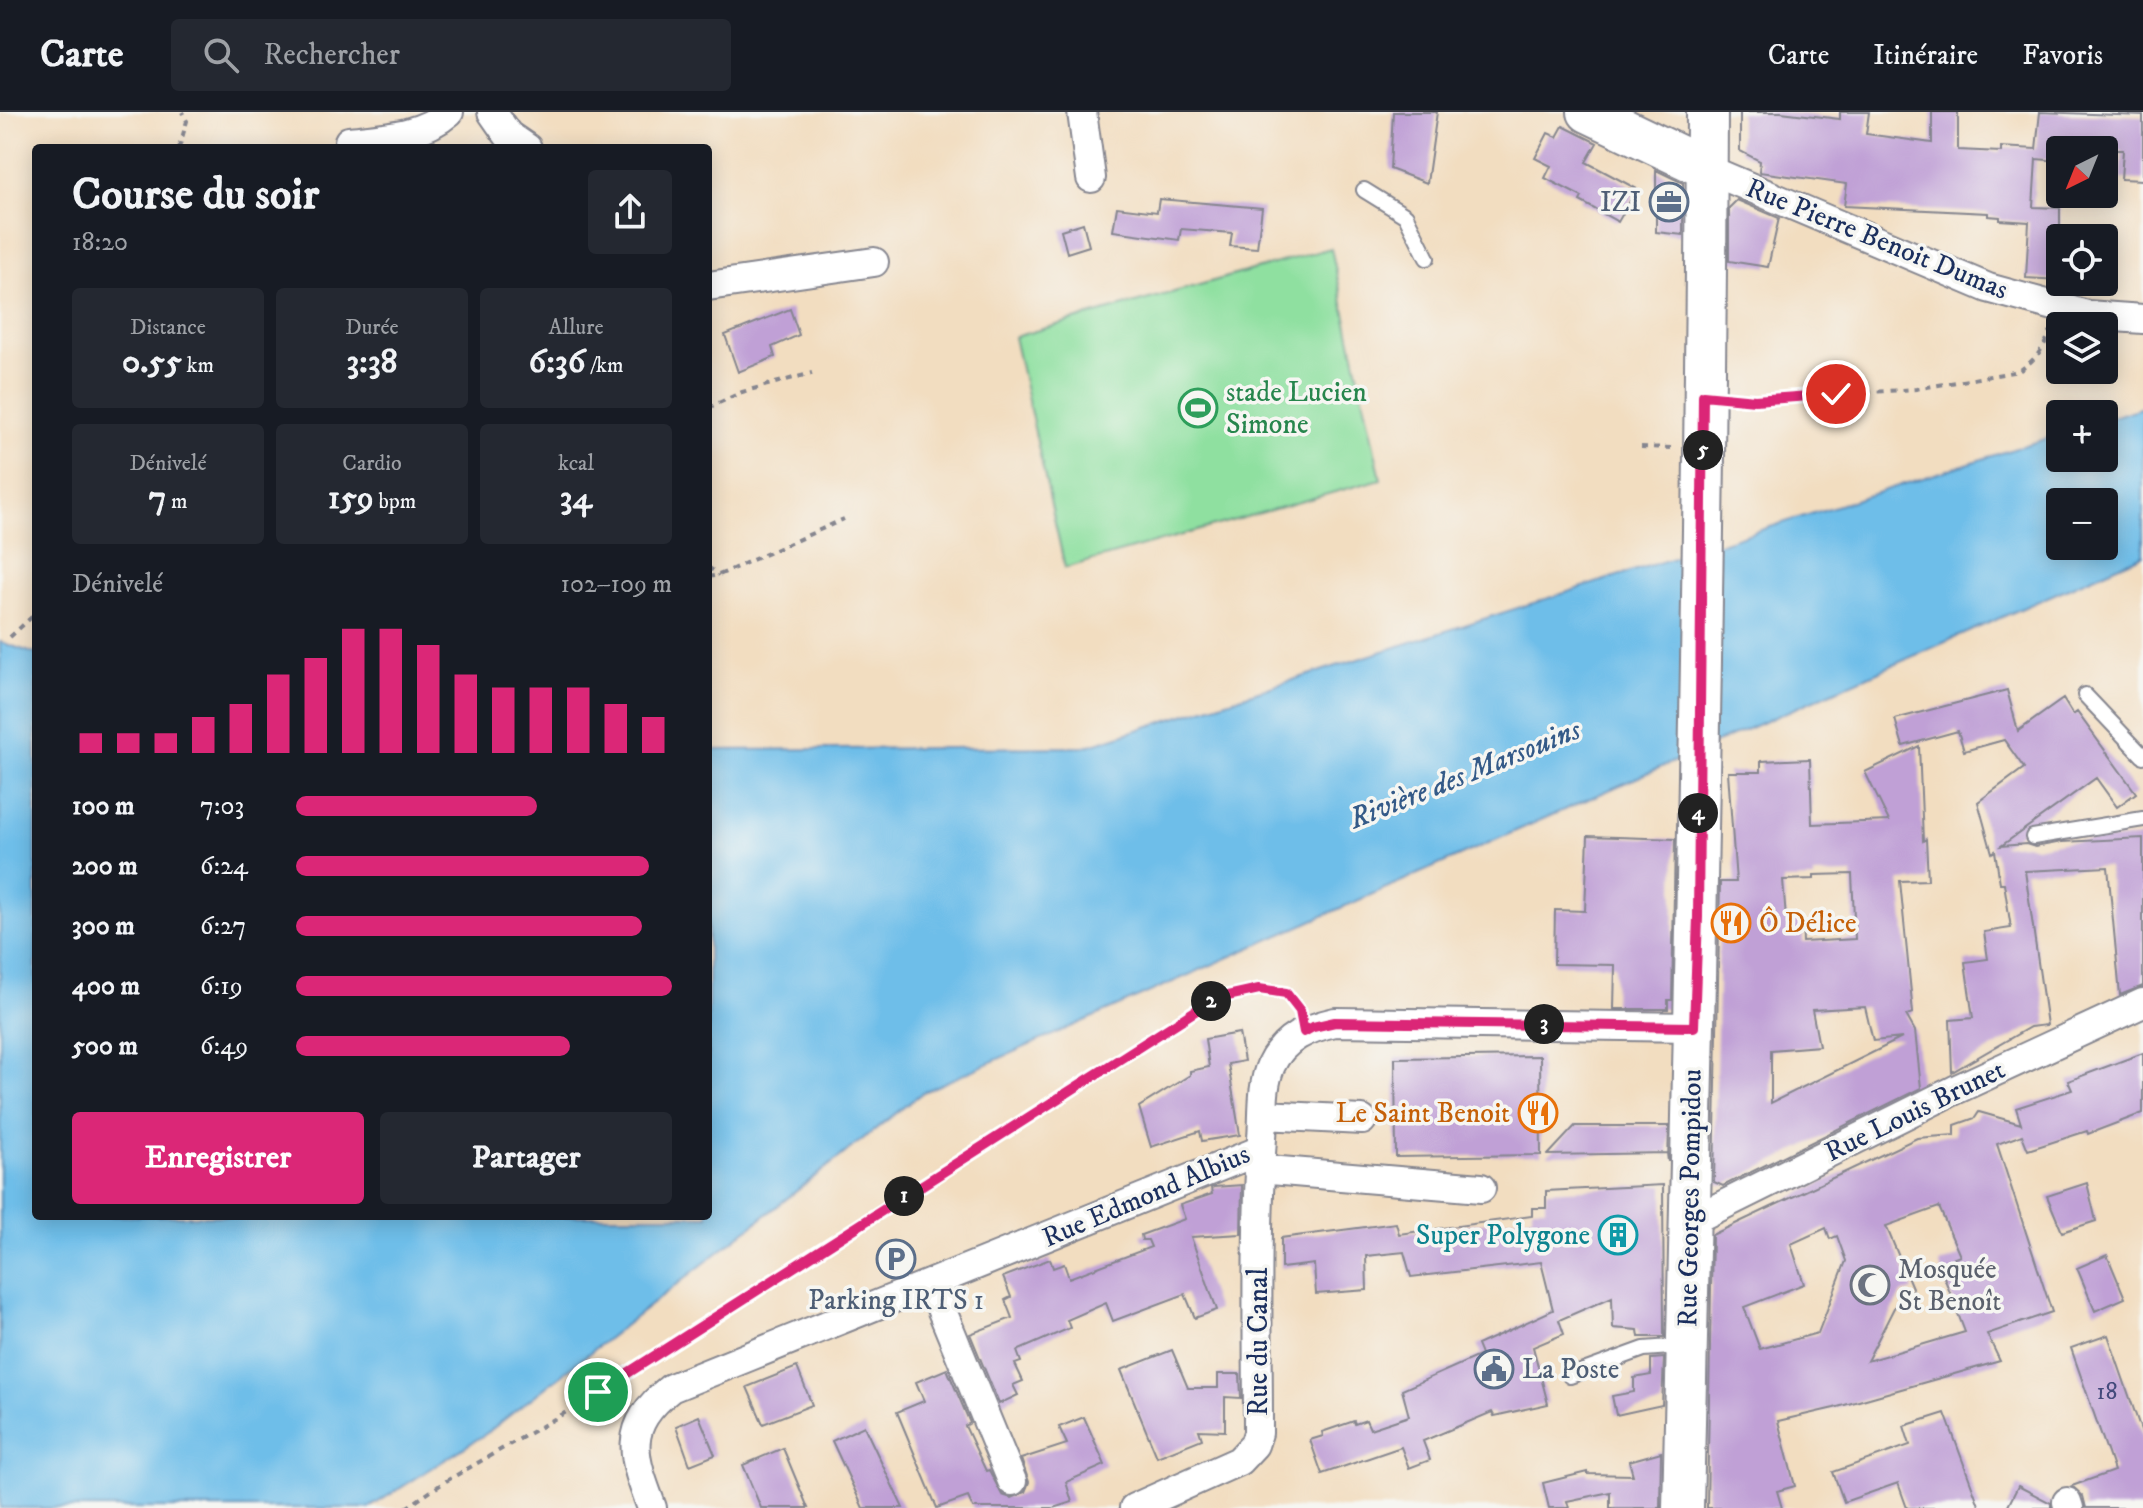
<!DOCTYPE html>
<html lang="fr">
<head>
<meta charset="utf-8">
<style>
	body { margin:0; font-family:"IM FELL DW Pica",serif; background:#242831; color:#f1f3f6; height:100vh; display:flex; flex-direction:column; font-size:30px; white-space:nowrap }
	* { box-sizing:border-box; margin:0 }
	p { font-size:26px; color:#9ea1a6 }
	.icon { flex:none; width:44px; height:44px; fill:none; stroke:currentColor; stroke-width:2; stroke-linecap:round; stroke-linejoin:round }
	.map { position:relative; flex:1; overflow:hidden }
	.details { position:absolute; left:32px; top:32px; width:680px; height:1076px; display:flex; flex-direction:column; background:#171b24; border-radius:8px; box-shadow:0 4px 20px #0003 }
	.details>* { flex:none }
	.needle { width:52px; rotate:223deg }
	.fabs { position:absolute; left:2046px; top:24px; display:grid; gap:16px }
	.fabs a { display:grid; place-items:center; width:72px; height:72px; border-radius:8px; background:#171b24; box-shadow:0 4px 20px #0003; font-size:40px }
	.pin { position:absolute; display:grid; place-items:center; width:68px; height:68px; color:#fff; margin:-34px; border:4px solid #fff; border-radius:50%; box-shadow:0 2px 8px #0007 }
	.km { position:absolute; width:40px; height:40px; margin:-20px; border-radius:50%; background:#222; color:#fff; font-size:22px; line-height:40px; text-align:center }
	.round { display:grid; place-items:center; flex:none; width:84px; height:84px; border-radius:8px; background:#242831 }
	.overview { display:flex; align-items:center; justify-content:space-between; height:136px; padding:0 40px }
	h1 { font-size:44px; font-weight:800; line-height:60px }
	.figures { display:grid; grid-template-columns:repeat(3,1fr); gap:12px; height:136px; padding:8px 40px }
	.figures div { display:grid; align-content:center; border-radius:8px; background:#242831; text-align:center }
	.figures b { font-size:34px; font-weight:800 }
	.figures small { font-size:22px; font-weight:400 }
	.figures p { font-size:22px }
	.chart { height:224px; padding:16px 40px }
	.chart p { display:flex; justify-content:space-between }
	.chart svg { width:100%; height:144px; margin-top:8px; stroke:#db2777; stroke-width:6 }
	.primary-button { display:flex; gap:16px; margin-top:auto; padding:16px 40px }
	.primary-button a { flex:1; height:92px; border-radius:8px; background:#db2777; color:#fff; font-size:32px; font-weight:800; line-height:92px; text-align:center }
	.primary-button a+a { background:#242831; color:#f1f3f6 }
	ul { padding:0 40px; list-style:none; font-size:26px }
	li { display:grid; grid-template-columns:128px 96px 1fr; align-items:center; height:60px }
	li i { height:20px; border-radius:10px; background:#db2777 }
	header { display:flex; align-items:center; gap:48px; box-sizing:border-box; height:112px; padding:0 40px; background:#171b24; border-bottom:2px solid #363941 }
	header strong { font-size:38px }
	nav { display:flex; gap:44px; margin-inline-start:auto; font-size:28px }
	.search { width:560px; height:72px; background:#242831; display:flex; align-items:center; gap:20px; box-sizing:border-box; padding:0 28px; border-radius:8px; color:#9ea1a6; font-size:30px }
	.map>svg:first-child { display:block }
</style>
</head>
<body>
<header>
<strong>Carte</strong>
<div class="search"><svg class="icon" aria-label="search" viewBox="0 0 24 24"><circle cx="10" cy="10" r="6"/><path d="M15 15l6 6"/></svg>Rechercher</div>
<nav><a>Carte</a><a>Itinéraire</a><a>Favoris</a></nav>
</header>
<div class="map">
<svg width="2143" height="1396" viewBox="0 0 2143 1396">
	<rect width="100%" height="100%" fill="#f6f6f2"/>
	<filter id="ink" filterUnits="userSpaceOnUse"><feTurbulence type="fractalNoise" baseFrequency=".0125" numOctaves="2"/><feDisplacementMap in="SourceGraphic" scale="16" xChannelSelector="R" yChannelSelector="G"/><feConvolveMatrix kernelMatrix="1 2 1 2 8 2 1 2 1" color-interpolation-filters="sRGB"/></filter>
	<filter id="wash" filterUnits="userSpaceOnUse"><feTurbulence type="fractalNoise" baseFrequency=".006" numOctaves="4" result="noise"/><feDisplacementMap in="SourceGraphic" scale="32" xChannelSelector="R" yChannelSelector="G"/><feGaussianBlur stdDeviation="1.8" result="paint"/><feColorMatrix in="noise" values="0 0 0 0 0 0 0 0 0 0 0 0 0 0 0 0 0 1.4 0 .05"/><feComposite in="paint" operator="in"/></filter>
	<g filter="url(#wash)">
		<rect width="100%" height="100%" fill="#f2ddc0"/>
		<path fill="#8fe0a0" stroke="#55887f" stroke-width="2" d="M1331,136l50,231 -316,89 -51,-231z"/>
		<path fill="#6ebee9" stroke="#4476a4" stroke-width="2" fill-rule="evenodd" d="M2143,295v148l-1220,537 -436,341 -118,75h-369v-866l36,12v562h672v-466l376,-3 976,-313v24h44v-38zM2060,390h44v44h-44z"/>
		<g id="blocks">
			<path fill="#c0a0d6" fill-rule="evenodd" d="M1393,0h44l-10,71 -37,-14z
				M1740,0h41l59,7v-7h29l-3,22 66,9v-31h26v38l43,2v-5l35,2 4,-37 103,4v64l-22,-1 2,-29h-63v11l-24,-2 -3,48 27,1v72l-34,-2 3,-56 -29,-2v-3l-12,-1v-3l-144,-7 3,-22 -88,-12 1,-11 -20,-10z
				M1563,14l34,17 -11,19 51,27 -19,33 -38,-21 2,-4 -37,-19 6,-12 -16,-8 13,-25 9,4z
				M1656,58l27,13v52l-27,-3z
				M1159,87l103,9 -5,40 -27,-2 2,-13 -51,-4 -2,11 -66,-9 4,-24 40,5z
				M1737,88l42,18 -11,49 -39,-6v-53z
				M1083,111l6,23 -22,7 -6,-23z
				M790,197l9,26 -27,12 3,10 -37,15 -13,-37z
				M2007,578l11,41 45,-32 10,16 4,-3 59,81 -19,14 -21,-29 -95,68 25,-2 9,3 27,-5 81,-4v148l-23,9 -12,-128 -83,4 22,154 -17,2 -78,45 -2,-52 23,-2 -8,-56 23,-3 -4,-27 27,-4 -7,-45h-4l-5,-32 -3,2 -14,-51 46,-34 -20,-28 -40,11 -6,-20 -55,15 -8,-27z
				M1919,634l4,95 3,-2 2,41 -28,1 13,132 -7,2 9,16 6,57 -198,98 -9,-4 6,-300h16l-8,-110h33v-11l49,-2 2,65 77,-3 -24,-49zM1852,762l3,65 -52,3 -1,-23 -16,-1 -3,-38 31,-1v-4zM1865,895l8,34 29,-3 -131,65v-53l48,-4 -7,-36z
				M1588,724l87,3 -3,161h-4v9h-54l1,-44 -61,-1 1,-54 30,1z
				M1239,921l5,28 -16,3 12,71 -38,6 -2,-10 -49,16 -12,-40 51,-32v-4l19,-4 -4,-28z
				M2143,941v60l-55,21 -1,-3 -59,19 -6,-15 -25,9 55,168 -65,22 13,27 -166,47 -56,13 17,65 -18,5 5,17h-75l5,-273 205,-97 38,-3v-10l20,-7 4,-6 42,12 -5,-16 56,-18 -4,-9zM1939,1095l21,49 -21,8 26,68 -98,29 34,-67 12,-4 -27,-64zM1826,1116l4,11 7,-3 9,25 -28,72 -58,16 -16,-42 60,-23 -13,-40z
				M1540,944l1,99 -145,2 -1,-99z
				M1575,1014h94l-1,36 -1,-9 -119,2z
				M2087,1071l9,38 -34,11 -15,-36z
				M1242,1073l-1,49 -50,3 26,73 -22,8 -10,-24 -72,27 -7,-18 -39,17 3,8 -53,23 4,11 -6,2 8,17 -10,4 5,10 -19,9 -29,-70 42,-16 -7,-18 6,-3 -8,-20 47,-18 3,9 11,-4 5,14 82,-31 -3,-7h-6l-1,-5 44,-16 -5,-14 32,-11 -1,-6 3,-1z
				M1663,1073l1,152h-25l-1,-7 -25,-2 -1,-31 -53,23 5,14 -31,13 15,57 -54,12 -2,-4 -69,29 7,19 -21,8 -8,-21 -79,27 -12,-34 13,-4 -1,-4 32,-11 1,3 11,-4 4,9 39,-13 -7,-26 79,-35 -4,-10 76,-35 -12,-48 -130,15 -7,-25 -38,4 1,34 -51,4 -2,-30 -33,4v-30l115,-15 3,11 133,-18v-8h14v-17z
				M2107,1143l18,43 -30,13 -18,-43z
				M2108,1223l35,101v72h-57l-3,-12 -11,-10 42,-15 -43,-123z
				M1172,1238l16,38h30v-14h22l1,24 -16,-1v34l-26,-1 3,9 -45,18 -36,-87z
				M1664,1246l-2,47 -46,10 -4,-19 22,-4v-14l17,-3v-16z
				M797,1255l15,38 -49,19 -16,-37z
				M947,1257l23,54 -5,3 21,45 3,-1 13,25 9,3 14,-6 4,-10 -8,-23 46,-15 -8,-17 25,-10 21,48 -39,17 6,20 -19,6h-80l-5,-11 -31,11 -40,-96 27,-11 -8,-19z
				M1945,1301l35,95h-73l-9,-25 -54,19 -11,-30 77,-27 -6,-19z
				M699,1304l16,39 -25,10 -14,-39z
				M864,1314l39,82h-40l-31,-67z
				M783,1336l25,60h-47l-18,-43z
				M1661,1340l-1,56h-50v-16l-43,9 2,7h-20l-6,-25 44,-11v2l46,1 -4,-14z
				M2018,1374l33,17v5h-44z"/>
		</g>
	</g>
	<g filter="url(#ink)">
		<use href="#blocks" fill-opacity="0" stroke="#86868f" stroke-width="2"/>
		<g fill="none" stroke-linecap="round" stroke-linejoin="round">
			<defs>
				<path id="lane" d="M1364,78l42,26 21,42
					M2085,583l58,61
					M2033,725l110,-18
					M1570,1264l74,-27 40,-3"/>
				<path id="street" d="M492,0l16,23 19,13
					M1082,0l9,66
					M349,29c35,-4 73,-5 100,-29
					M1707,57l281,119 99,27 56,4
					M708,174l166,-24
					M1264,1003l98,5
					M1258,1057l223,19
					M1689,1110l266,-132 188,-87
					M931,1172l81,197
					M2067,1390l2,6
					M652,1396c-20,-53 -30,-81 19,-120l590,-238
					M1134,1396l105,-47 15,-16 4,-12c0,-98 -3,-197 4,-295 2,-23 -1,-51 9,-73 13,-27 37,-37 64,-43l359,5"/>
				<path id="secondary" d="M1588,0l119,57
					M1683,1396c11,-465 22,-931 24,-1396"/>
			</defs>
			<use href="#lane" stroke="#86868f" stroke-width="18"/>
			<use href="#street" stroke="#86868f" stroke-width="32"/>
			<use href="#secondary" stroke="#86868f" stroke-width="44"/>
			<path stroke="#86868f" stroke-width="4" stroke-dasharray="6 6" stroke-linecap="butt" d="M179,36l8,-27 -5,-9
				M1734,286l21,2 161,-11 103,-18c15,-10 26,-23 31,-40
				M708,296l34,-16 70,-19
				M1641,335l32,1
				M708,455l11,8
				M708,465l11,-2 125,-56
				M10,525l26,-24
				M406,1396l40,-27 124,-71 644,-411 45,-10 27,4 11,14"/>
			<use href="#lane" stroke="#fff" stroke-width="14"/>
			<use href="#street" stroke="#fff" stroke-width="28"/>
			<use href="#secondary" stroke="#fff" stroke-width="40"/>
		</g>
	</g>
	<g fill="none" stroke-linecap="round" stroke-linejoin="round" filter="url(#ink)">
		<defs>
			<path id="route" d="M598,1280l616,-393 45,-10 27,4 14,18 4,21 9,-5 22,-5 359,5 4,-110 5,-522 52,5 81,-6"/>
		</defs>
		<use href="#route" stroke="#fff" stroke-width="16"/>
		<use href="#route" stroke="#db2777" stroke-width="10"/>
	</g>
	<defs>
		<symbol id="office-ring" viewBox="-11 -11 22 22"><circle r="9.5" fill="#f6f6f2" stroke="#5c6f8a" stroke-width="1.5"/><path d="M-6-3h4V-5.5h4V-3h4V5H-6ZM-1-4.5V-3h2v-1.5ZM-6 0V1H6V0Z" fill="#5c6f8a"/></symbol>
		<symbol id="stadium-ring" viewBox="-11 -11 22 22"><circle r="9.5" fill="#f6f6f2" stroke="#2e9e5b" stroke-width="1.5"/><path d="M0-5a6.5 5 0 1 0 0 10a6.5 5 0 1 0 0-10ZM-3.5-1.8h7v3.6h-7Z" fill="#2e9e5b"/></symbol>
		<symbol id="restaurant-ring" viewBox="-11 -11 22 22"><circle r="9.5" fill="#f6f6f2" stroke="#e8710a" stroke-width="1.5"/><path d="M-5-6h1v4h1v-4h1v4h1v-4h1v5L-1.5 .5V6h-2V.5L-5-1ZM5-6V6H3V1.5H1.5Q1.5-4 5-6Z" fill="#e8710a"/></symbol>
		<symbol id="building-ring" viewBox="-11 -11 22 22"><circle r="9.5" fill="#f6f6f2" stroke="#0f9aa8" stroke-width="1.5"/><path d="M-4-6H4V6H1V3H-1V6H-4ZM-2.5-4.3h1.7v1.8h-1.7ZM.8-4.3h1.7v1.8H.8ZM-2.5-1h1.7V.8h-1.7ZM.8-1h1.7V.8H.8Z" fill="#0f9aa8"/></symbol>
		<symbol id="parking-ring" viewBox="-11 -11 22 22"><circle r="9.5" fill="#f6f6f2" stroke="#5c6f8a" stroke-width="1.5"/><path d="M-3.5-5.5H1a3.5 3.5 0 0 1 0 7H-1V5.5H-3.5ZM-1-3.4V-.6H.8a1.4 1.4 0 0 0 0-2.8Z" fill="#5c6f8a"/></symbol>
		<symbol id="mosque-ring" viewBox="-11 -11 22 22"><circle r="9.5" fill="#f6f6f2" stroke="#6b7280" stroke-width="1.5"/><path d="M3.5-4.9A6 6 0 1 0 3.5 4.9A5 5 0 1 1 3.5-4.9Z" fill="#6b7280"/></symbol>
		<symbol id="civic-ring" viewBox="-11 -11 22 22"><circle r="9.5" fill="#f6f6f2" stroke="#5c6f8a" stroke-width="1.5"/><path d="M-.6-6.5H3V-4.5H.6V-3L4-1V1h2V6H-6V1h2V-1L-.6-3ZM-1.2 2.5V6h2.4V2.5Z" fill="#5c6f8a"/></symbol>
	</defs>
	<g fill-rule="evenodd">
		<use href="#office-ring" x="1647" y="68" width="44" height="44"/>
		<use href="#stadium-ring" x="1176" y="274" width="44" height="44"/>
		<use href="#restaurant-ring" x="1709" y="789" width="44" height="44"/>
		<use href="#restaurant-ring" x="1516" y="979" width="44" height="44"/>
		<use href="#building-ring" x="1596" y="1101" width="44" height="44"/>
		<use href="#parking-ring" x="874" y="1125" width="44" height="44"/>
		<use href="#mosque-ring" x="1848" y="1151" width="44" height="44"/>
		<use href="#civic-ring" x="1472" y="1235" width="44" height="44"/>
	</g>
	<g text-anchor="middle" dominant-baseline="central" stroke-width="7" stroke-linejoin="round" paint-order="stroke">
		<g font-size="24" fill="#444b7c">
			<text x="2107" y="1280">18</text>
		</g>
		<g font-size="28" fill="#4e5e75" stroke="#f6f6f2" text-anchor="end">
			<text x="1641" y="90">IZI</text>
			<text x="896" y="1188" text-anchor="middle">Parking IRTS 1</text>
			<text x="1522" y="1257" text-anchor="start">La Poste</text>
		</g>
		<g font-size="28" fill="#1b2f5e" stroke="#f6f6f2">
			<text transform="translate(1877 127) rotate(22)">Rue Pierre Benoit Dumas</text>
			<text transform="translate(1915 999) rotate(-26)">Rue Louis Brunet</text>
			<text transform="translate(1146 1084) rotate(-23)">Rue Edmond Albius</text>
			<text transform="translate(1690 1086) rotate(-89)">Rue Georges Pompidou</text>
			<text transform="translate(1258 1230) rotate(-90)">Rue du Canal</text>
		</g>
		<g font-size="28" fill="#27864d" stroke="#f6f6f2" text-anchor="start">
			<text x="1226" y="280">stade Lucien<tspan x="1226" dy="32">Simone</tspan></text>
		</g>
		<g font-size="28" fill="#c56008" stroke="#f6f6f2" text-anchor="start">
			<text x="1759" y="811">Ô Délice</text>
			<text x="1510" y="1001" text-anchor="end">Le Saint Benoit</text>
		</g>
		<g font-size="28" fill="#0d838f" stroke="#f6f6f2" text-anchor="end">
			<text x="1590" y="1123">Super Polygone</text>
		</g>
		<g font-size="28" fill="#5b616d" stroke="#f6f6f2" text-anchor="start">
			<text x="1898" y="1157">Mosquée<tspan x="1898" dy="32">St Benoît</tspan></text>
		</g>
		<g font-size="30" font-style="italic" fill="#345a88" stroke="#f6f6f2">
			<text transform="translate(1465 663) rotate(-22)">Rivière des Marsouins</text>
		</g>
	</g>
</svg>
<div class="fabs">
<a><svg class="needle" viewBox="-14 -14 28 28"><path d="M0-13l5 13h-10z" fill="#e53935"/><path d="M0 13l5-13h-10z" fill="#9ea1a6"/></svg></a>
<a><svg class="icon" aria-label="locate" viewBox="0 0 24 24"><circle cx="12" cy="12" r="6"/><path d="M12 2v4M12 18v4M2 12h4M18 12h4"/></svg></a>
<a><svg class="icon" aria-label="layers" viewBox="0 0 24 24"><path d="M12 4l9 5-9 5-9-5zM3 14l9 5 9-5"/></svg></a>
<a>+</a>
<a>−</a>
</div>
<div class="pin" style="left:598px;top:1280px;background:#1e9e55"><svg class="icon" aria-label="arrive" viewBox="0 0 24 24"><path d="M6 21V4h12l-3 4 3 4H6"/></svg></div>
<div class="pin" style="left:1836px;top:282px;background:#d93025"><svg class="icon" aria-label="check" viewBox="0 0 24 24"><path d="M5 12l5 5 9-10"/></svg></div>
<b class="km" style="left:904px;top:1084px">1</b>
<b class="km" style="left:1211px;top:889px">2</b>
<b class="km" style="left:1544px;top:912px">3</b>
<b class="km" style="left:1698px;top:701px">4</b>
<b class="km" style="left:1703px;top:338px">5</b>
<section class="details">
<div class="overview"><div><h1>Course du soir</h1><p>18:20</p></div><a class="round"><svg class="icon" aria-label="share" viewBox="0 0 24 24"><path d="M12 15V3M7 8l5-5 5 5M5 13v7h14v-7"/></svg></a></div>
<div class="figures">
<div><p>Distance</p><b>0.55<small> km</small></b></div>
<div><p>Durée</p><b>3:38</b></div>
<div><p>Allure</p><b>6:36<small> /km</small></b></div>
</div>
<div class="figures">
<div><p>Dénivelé</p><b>7<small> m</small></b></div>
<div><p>Cardio</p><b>159<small> bpm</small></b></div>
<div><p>kcal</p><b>34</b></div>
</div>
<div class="chart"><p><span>Dénivelé</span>102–109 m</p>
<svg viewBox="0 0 160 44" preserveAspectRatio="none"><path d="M5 44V38M15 44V38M25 44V38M35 44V33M45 44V29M55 44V20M65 44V15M75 44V6M85 44V6M95 44V11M105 44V20M115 44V24M125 44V24M135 44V24M145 44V29M155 44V33"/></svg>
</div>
<ul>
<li><b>100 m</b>7:03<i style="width:64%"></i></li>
<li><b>200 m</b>6:24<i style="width:94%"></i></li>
<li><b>300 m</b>6:27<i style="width:92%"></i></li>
<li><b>400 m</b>6:19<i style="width:100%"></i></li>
<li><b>500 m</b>6:49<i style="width:73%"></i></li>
</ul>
<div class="primary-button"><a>Enregistrer</a><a>Partager</a></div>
</section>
</div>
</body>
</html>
